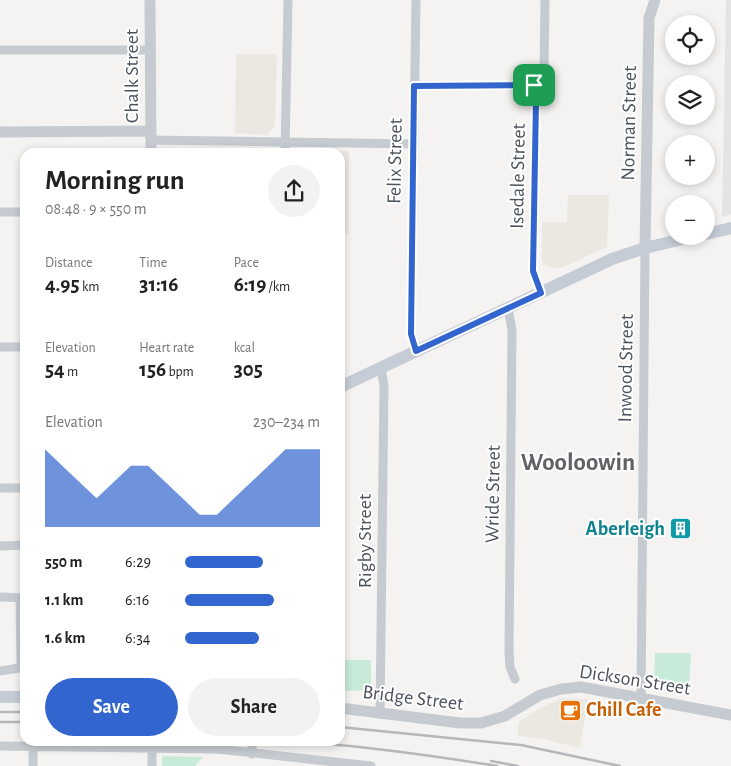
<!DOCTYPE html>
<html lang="en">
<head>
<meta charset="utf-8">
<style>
	body { margin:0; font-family:"Alegreya Sans",sans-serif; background:#f2f2f2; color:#222; height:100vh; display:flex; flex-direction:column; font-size:19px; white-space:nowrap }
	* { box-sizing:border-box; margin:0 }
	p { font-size:16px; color:#767676 }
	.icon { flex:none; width:28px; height:28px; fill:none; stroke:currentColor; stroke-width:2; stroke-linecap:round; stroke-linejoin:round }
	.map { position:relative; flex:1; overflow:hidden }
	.panel { position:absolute; left:20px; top:148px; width:325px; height:598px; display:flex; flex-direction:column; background:#fff; border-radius:15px; box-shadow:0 2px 8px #0003 }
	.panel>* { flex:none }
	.buttons { position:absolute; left:665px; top:15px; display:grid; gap:10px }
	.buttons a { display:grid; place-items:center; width:50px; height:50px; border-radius:50%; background:#fff; box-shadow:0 2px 8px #0003; font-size:25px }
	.pin { position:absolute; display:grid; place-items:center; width:42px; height:42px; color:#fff; margin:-21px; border-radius:10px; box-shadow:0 2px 8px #0006 }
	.round { display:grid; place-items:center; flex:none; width:52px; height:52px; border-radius:26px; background:#f2f2f2 }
	.summary { display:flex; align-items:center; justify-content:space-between; height:85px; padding:0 25px }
	h1 { font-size:28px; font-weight:700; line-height:38px }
	.metrics { display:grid; grid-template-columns:repeat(3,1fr); gap:8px; height:85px; padding:5px 25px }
	.metrics div { display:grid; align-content:center }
	.metrics b { font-size:21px; font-weight:700 }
	.metrics small { font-size:14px; font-weight:400 }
	.metrics p { font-size:14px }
	.chart { height:140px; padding:10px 25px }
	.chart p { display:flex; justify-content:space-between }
	.chart svg { width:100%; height:90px; margin-top:5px; fill:#3266ce; opacity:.7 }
	.button { display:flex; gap:10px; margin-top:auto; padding:10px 25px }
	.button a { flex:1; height:58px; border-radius:30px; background:#3266ce; color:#fff; font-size:20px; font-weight:700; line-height:58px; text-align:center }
	.button a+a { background:#f2f2f2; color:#222 }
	ul { padding:0 25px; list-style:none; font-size:16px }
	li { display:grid; grid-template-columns:80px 60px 1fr; align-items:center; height:38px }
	li i { height:12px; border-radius:6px; background:#3266ce }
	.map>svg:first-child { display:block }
</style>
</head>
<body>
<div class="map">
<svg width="731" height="766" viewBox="0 0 731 766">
	<rect width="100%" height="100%" fill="#f4f3f2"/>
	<path fill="#eae8e0" d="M236,54h41l-2,72 -8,9 -32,-2z
		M303,150l46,1v83h-9v-82h-40z
		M568,195h41l-2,52 -46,21h-8l-10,-4 -1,-5v-37h25z
		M562,698l26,1 -8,49 -37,-9 -25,-3v-13l20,-14z"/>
	<path fill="#e5e4e3" d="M726,0h5v214l-9,3z"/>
	<path fill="#c8ebd9" d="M340,647l1,13h30v30l-31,1z
		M655,653h36l-2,40 -16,-3 -19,-9z
		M162,756l41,1 -8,9h-33z"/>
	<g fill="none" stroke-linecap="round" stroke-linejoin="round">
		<path stroke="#c5cbd1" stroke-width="9" d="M416,0l-5,334 5,17
			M0,50h151
			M414,86l126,-1
			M151,140l262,4
			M285,152l3,-152
			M0,212h25
			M541,293l-8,-22 3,-171 8,-26 1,-74
			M508,308l4,22 -3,321 1,16 5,12
			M0,347h25
			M0,488h25
			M0,546l25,-1
			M0,597l25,1
			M0,671l19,-3 2,-5 -1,-65
			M641,699l4,-451
			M380,714l4,-328 -3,-18
			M0,746l217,3 154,17
			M33,747v19
			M252,754v-14
			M152,766v-19"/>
		<path stroke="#c5cbd1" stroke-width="11" d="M150,0l1,152
			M0,132l151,-1
			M645,248l4,-230 6,-18
			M340,708l120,15h21l24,-7 35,-21 21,-6 20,-2 150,28"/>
		<path stroke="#c6ccd6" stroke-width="12" d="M706,234l25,-6
			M340,387l272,-128 33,-11 50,-12
			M0,697h25"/>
		<path stroke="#b5b7bb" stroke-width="2.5" d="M0,712h25
			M0,722h25
			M340,727l181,18 99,21
			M274,740c75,4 149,14 223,26
			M491,761l27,5"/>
	</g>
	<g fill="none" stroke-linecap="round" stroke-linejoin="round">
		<defs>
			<path id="route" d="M534,85h6l-4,15 -3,171 8,22 -125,58 -5,-17 3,-248z"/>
		</defs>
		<use href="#route" stroke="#fff" stroke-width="10"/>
		<use href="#route" stroke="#3266ce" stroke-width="6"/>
	</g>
	<defs>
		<symbol id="building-square" viewBox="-11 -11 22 22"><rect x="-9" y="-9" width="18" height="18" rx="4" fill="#0f9aa8" stroke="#fff"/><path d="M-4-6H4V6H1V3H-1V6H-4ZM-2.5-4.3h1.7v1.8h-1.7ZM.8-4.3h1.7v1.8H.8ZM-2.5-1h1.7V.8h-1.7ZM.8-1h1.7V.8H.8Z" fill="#fff"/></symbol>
		<symbol id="cafe-square" viewBox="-11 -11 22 22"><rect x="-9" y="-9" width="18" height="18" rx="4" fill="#e8710a" stroke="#fff"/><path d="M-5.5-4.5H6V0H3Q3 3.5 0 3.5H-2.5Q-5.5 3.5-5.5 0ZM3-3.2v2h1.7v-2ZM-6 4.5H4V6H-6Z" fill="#fff"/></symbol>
	</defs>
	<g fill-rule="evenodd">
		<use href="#building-square" x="668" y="516" width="25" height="25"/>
		<use href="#cafe-square" x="558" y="698" width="25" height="25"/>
	</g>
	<g text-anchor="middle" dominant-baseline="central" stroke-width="4" stroke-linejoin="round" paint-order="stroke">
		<g font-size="20" fill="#4c535d" stroke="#fff">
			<text transform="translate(132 76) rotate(-90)">Chalk Street</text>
			<text transform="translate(629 123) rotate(-89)">Norman Street</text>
			<text transform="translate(395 161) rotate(-89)">Felix Street</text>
			<text transform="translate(518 176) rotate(-89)">Isedale Street</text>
			<text transform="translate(626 368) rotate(-89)">Inwood Street</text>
			<text transform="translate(493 494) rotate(-89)">Wride Street</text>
			<text transform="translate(365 541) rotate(-90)">Rigby Street</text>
			<text transform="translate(635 680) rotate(9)">Dickson Street</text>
			<text transform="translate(413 698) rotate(7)">Bridge Street</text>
		</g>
		<g font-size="20" font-weight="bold" fill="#0d838f" stroke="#fff" text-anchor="end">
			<text x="665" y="529">Aberleigh</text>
		</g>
		<g font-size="20" font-weight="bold" fill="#c56008" stroke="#fff" text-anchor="start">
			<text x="586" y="710">Chill Cafe</text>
		</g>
		<g font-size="25" font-weight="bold" fill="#5f6266" stroke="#fff">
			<text x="578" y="462">Wooloowin</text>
		</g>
	</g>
</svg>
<div class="buttons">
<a><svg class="icon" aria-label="locate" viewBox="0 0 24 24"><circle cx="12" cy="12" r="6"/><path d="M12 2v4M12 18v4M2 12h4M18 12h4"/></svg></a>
<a><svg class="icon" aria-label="layers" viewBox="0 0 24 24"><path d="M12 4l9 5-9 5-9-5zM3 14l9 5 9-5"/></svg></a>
<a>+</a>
<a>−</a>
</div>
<div class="pin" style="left:534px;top:85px;background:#1e9e55"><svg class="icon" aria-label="arrive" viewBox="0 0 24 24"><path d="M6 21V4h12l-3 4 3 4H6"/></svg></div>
<section class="panel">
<div class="summary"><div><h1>Morning run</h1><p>08:48 · 9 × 550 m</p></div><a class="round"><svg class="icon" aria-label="share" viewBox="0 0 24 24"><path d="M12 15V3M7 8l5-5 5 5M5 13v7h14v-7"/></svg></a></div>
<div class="metrics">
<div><p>Distance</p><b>4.95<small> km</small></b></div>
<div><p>Time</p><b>31:16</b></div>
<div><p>Pace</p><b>6:19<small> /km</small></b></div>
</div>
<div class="metrics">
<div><p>Elevation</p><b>54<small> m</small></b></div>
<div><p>Heart rate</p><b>156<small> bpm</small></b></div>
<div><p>kcal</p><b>305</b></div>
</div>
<div class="chart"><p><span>Elevation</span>230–234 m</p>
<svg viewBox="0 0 160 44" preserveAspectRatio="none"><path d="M0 44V6L10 14L20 22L30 30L40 22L50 14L60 14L70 22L80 30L90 38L100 38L110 30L120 22L130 14L140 6L150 6L160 6V44z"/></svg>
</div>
<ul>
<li><b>550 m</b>6:29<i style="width:58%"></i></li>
<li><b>1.1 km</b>6:16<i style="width:66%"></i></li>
<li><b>1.6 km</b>6:34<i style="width:55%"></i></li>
</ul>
<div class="button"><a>Save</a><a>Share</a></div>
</section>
</div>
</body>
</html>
